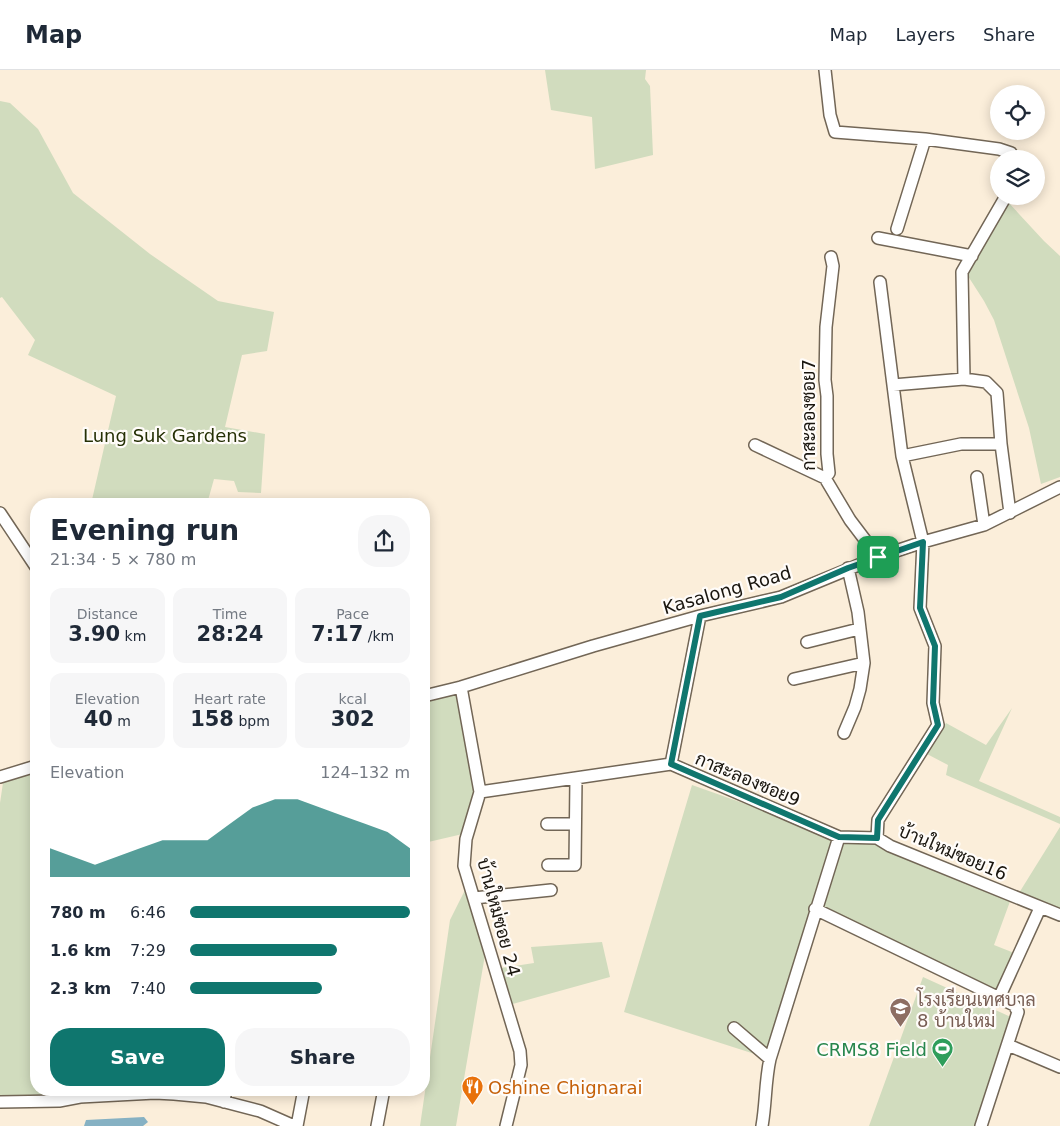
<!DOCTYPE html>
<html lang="en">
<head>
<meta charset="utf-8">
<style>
	body { margin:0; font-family:"DejaVu Sans",Sarabun,sans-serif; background:#f6f6f7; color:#1f2937; height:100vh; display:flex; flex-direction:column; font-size:19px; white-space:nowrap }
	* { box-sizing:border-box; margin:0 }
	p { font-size:16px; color:#747a83 }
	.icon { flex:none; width:28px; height:28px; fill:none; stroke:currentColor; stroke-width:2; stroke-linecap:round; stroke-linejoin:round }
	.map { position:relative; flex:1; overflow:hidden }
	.sheet { position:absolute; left:30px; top:428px; width:400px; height:598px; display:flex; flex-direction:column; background:#fff; border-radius:20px; box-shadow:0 2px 12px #0003 }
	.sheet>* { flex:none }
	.fabs { position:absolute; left:990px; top:15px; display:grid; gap:10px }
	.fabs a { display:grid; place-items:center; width:55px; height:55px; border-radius:50%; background:#fff; box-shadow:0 2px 12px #0003; font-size:25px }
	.pin { position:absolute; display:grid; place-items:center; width:42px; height:42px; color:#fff; margin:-21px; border-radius:10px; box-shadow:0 2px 8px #0006 }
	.round { display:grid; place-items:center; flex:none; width:52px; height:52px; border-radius:20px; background:#f6f6f7 }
	.overview { display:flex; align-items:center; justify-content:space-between; height:85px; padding:0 20px }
	h1 { font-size:28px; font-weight:800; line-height:38px }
	.figures { display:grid; grid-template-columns:repeat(3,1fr); gap:8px; height:85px; padding:5px 20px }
	.figures div { display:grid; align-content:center; border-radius:12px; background:#f6f6f7; text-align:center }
	.figures b { font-size:21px; font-weight:800 }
	.figures small { font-size:14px; font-weight:400 }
	.figures p { font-size:14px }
	.chart { height:140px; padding:10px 20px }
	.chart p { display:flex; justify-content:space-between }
	.chart svg { width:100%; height:90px; margin-top:5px; fill:#0f766e; opacity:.7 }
	.primary-button { display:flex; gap:10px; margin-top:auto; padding:10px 20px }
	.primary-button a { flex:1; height:58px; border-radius:20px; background:#0f766e; color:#fff; font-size:20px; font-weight:800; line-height:58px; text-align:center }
	.primary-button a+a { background:#f6f6f7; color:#1f2937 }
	ul { padding:0 20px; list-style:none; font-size:16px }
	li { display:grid; grid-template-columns:80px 60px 1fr; align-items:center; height:38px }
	li i { height:12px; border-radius:6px; background:#0f766e }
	header { display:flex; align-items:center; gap:30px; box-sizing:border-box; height:70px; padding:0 25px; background:#fff; border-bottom:1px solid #e0e1e3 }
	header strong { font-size:24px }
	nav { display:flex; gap:28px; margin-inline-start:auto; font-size:18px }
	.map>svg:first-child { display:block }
</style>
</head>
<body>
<header>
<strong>Map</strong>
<nav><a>Map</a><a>Layers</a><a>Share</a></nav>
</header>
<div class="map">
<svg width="1060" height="1056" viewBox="0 0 1060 1056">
	<rect width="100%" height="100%" fill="#fbeeda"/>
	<path fill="#d1dcbe" d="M545,0h101l-1,9 5,7 3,69 -58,14 -3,-52 -41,-7z
		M0,31l10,2 28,26 35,64 77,61 68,47 56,11 -7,39 -25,4 -17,72 40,7 -4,59 -23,-1 -4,-11 -20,-2 -7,25h-116l25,-108 -88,-41 7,-15 -33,-43 -2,1z
		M1008,132l36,39 16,15v221l-19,7 -12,-56 -35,-108 -10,-19 -18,-28z
		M461,617l19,105 -13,41 -43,10v-149z
		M1012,638l-33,73 81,36v7l-114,-49 2,-10 -21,-11 19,-31 40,22z
		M36,696v323h55l-2,7 -89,2v-295l4,-27z
		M692,715l147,52 38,1 135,58 -18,49 25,10 -20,43 -182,-88 -47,149 -146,-47z
		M1060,757v83l-41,-17z
		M469,812l18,61 -31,183h-36l30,-206z
		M602,872l8,35 -101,28 -8,-37 33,-5 -3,-16z
		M923,907l90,41 -35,108h-109z"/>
	<path fill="#86b1c3" d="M144,1047l4,5 -5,4h-59l2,-6z"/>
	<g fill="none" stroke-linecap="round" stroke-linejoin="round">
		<defs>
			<path id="minor" d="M825,0l5,45 5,17 90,7 74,10 12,4 3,6
				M1006,126l-44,76 2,107 -71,6 9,71 21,86 -3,66 15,38 -2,57 5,22 -60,95 -1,18 13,8 170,69
				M897,159l28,-90
				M878,168l94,18
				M831,187l2,9 -7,61 -1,53 2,16v58l2,19 -4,5 25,42 28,37
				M880,212l13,103
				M964,309l22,3 11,11 4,51 9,69
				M755,375l70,33
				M902,386l59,-12h40
				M977,407l7,48
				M0,443l36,54
				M700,546l-29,148 168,73 38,1
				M807,572l52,-13
				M794,609l70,-16
				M461,617l19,105 -14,47 -2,27 56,185 1,14 -15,61
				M424,626l37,-9 132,-41 107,-30 81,-19 97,-40 45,-15 61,-17 76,-38
				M844,663l11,-26 5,-18 4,-26 -6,-51 -10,-44
				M0,707l36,-11
				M480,722l191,-28
				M547,754h28
				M548,795h27l1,-87
				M474,828l77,-8
				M815,839l199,96 4,7 -37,114
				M999,928l41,-90
				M734,958l36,31
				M1008,975l52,22
				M0,1032l59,-1 21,-4 75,-4 19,1 32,3 54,14 34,15
				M224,1032l2,-13
				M297,1056l7,-37
				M377,1056l7,-37
				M762,1056c4,-22 3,-45 8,-67l69,-222"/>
		</defs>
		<use href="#minor" stroke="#726656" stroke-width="14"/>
		<use href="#minor" stroke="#fff" stroke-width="11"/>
	</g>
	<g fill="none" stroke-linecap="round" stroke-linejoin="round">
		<defs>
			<path id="route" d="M923,472l-3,66 15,38 -2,57 5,22 -60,95 -1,18 -38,-1 -168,-73 29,-148 81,-19 67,-29z"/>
		</defs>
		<use href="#route" stroke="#fff" stroke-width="10"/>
		<use href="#route" stroke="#0f766e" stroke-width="6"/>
	</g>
	<defs>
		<symbol id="school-pin" viewBox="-11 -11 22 30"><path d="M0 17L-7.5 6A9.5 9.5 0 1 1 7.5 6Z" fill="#8d6e63" stroke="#fffcf9"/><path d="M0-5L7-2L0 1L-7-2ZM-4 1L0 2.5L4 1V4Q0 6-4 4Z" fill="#fff"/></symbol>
		<symbol id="stadium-pin" viewBox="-11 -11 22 30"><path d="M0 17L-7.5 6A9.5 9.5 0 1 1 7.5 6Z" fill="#2e9e5b" stroke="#fffcf9"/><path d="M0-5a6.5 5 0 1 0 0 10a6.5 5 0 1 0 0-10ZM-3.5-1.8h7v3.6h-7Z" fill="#fff"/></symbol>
		<symbol id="restaurant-pin" viewBox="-11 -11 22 30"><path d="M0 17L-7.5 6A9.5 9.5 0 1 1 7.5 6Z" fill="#e8710a" stroke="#fffcf9"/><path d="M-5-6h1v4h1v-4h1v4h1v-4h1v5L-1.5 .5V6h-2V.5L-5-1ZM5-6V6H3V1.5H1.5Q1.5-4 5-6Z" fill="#fff"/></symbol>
	</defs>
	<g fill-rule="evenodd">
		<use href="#school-pin" x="888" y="926" width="25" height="34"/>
		<use href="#stadium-pin" x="930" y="966" width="25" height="34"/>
		<use href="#restaurant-pin" x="460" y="1004" width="25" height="34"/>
	</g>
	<g text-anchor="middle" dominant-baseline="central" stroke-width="4.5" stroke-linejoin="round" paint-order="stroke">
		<g font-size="18" fill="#19150e" stroke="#fffcf9">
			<text transform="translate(808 345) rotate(-90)">กาสะลองซอย7</text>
			<text transform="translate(727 520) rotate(-16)">Kasalong Road</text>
			<text transform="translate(748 709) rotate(23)">กาสะลองซอย9</text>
			<text transform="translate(953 782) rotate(23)">บ้านใหม่ซอย16</text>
			<text transform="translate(499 847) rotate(75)">บ้านใหม่ซอย 24</text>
		</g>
		<g font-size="18" fill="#253005" stroke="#fffcf9">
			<text x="165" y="365">Lung Suk Gardens</text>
		</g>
		<g font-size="18" fill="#785e54" stroke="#fffcf9" text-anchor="start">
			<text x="917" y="929">โรงเรียนเทศบาล<tspan x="917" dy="21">8 บ้านใหม่</tspan></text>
		</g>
		<g font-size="18" fill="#27864d" stroke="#fffcf9" text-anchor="end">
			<text x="927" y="979">CRMS8 Field</text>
		</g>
		<g font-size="18" fill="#c56008" stroke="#fffcf9" text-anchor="start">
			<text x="488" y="1017">Oshine Chignarai</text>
		</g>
	</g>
</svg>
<div class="fabs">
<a><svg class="icon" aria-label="locate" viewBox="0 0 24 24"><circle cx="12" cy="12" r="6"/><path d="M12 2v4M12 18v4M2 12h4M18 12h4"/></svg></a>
<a><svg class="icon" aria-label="layers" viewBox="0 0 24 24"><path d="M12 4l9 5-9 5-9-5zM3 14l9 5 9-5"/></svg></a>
</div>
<div class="pin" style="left:878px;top:487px;background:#1e9e55"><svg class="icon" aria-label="arrive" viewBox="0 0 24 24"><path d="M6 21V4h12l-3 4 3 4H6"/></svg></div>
<section class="sheet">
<div class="overview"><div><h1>Evening run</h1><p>21:34 · 5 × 780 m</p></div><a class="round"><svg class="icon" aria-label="share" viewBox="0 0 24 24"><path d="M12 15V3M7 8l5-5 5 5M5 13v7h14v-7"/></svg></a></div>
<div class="figures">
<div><p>Distance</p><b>3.90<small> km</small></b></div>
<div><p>Time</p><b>28:24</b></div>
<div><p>Pace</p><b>7:17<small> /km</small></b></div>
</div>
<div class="figures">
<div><p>Elevation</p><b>40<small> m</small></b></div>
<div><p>Heart rate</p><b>158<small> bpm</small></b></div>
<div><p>kcal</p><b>302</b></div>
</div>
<div class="chart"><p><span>Elevation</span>124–132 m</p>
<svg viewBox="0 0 160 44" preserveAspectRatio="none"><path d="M0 44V30L10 34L20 38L30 34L40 30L50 26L60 26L70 26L80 18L90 10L100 6L110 6L120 10L130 14L140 18L150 22L160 30V44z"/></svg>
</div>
<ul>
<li><b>780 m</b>6:46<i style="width:100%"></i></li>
<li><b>1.6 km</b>7:29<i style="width:67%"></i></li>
<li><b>2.3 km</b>7:40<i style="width:60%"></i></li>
</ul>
<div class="primary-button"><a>Save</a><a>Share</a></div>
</section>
</div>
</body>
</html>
